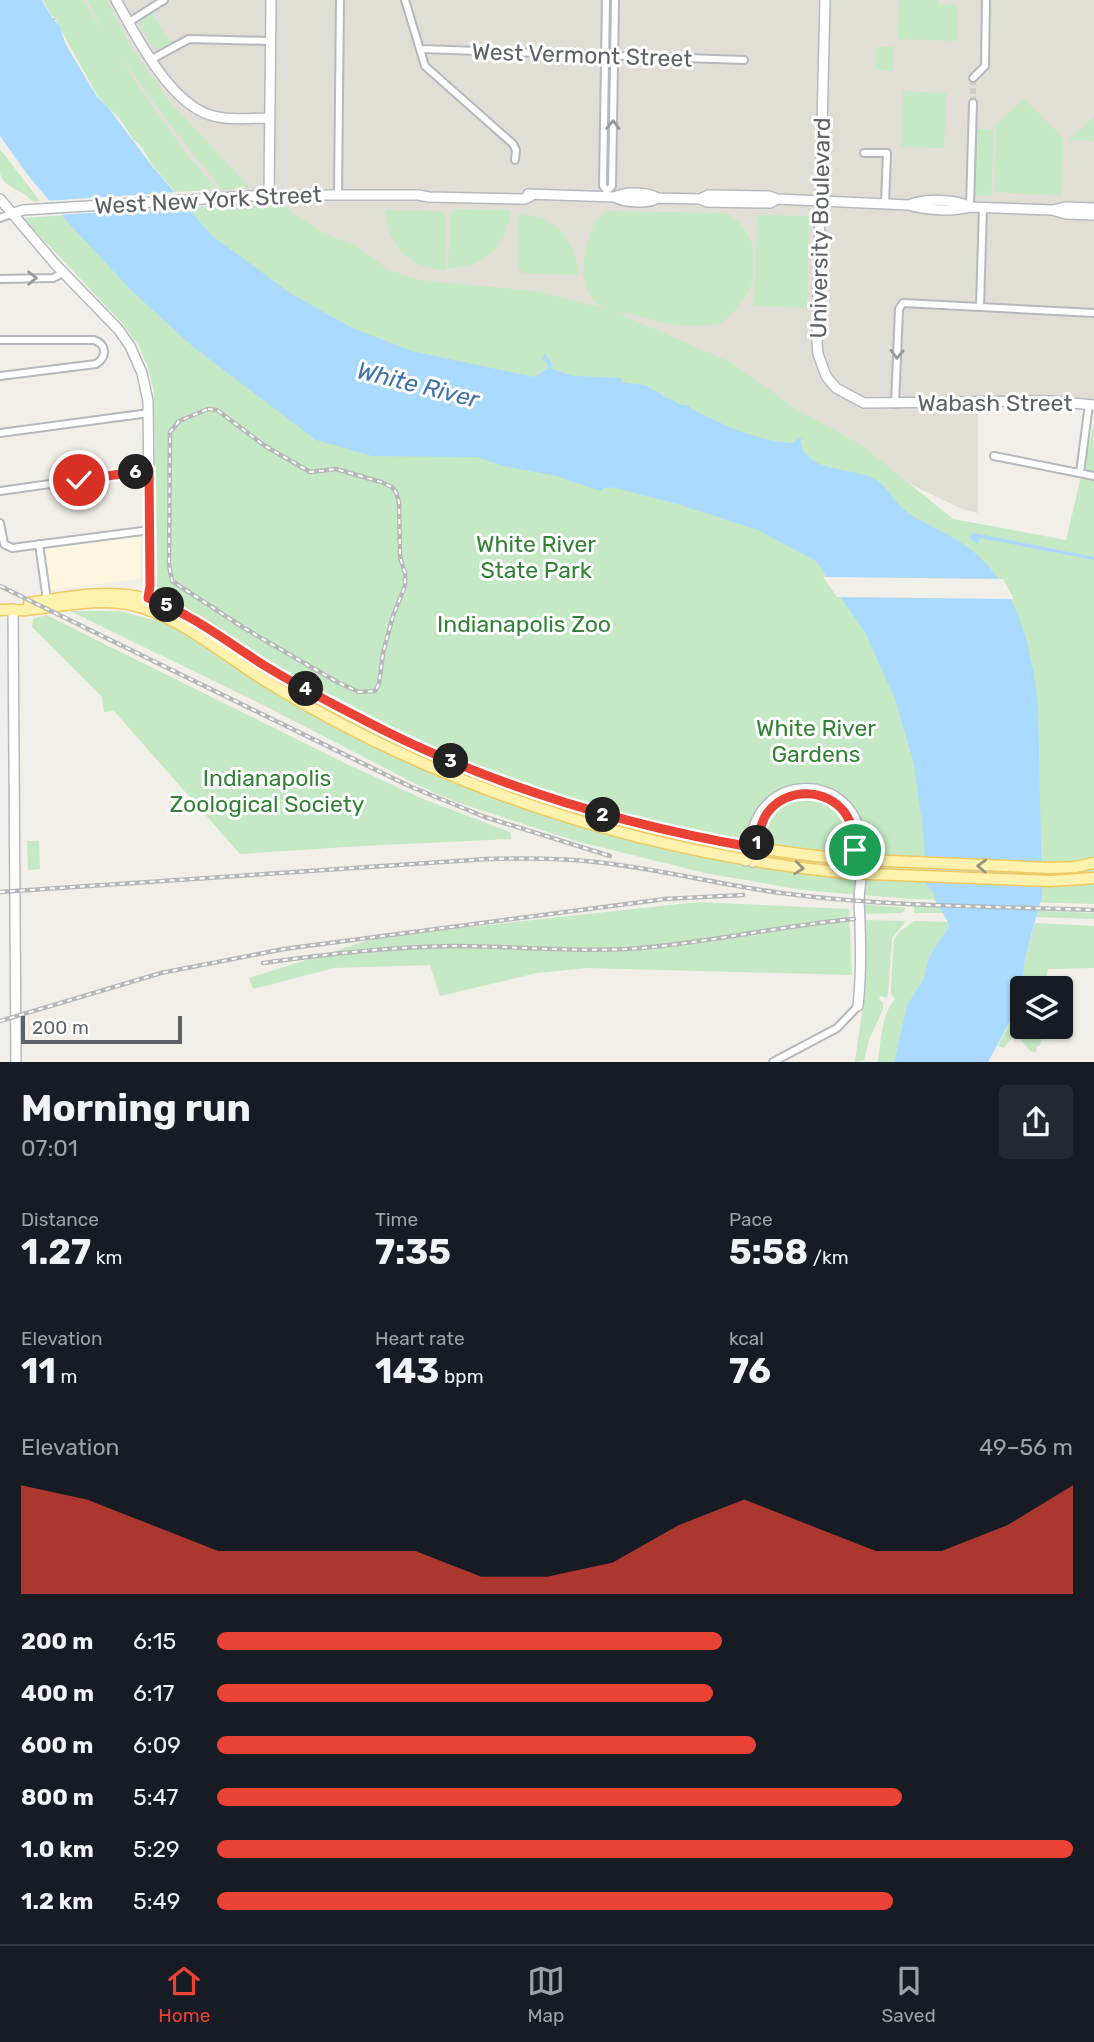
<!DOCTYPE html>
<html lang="en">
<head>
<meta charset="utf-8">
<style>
	body { margin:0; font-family:Rubik,sans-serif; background:#242831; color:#f1f3f6; height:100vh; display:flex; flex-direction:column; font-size:26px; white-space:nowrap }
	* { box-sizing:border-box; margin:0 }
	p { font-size:23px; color:#9ea1a6 }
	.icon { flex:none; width:38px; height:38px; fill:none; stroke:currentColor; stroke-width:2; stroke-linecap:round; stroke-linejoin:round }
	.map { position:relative; height:1062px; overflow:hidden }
	.drawer { display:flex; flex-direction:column; background:#171b24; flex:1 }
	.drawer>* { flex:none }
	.buttons { position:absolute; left:1010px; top:976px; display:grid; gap:14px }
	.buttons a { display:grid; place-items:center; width:63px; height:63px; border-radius:7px; background:#171b24; box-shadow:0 2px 5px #0004; font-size:35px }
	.scale { position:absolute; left:21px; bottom:18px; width:161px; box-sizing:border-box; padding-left:7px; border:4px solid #5f6368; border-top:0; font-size:19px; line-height:24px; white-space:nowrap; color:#5f6368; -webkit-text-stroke:5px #fff; paint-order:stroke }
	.pin { position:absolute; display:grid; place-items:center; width:60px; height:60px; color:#fff; margin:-30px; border:4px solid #fff; border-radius:50%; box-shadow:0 2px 7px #0007 }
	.km { position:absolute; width:35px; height:35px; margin:-18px; border-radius:50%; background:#222; color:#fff; font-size:19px; line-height:35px; text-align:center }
	.round { display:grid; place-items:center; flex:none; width:74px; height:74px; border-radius:7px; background:#242831 }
	.head { display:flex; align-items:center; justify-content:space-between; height:119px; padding:0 21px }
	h1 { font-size:38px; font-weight:700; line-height:52px }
	.stats { display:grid; grid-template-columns:repeat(3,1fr); gap:10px; height:119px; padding:7px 21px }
	.stats div { display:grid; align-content:center }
	.stats b { font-size:35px; font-weight:700 }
	.stats small { font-size:19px; font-weight:400 }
	.stats p { font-size:19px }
	.chart { height:196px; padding:14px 21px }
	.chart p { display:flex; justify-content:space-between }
	.chart svg { width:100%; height:126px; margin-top:7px; fill:#ea4335; opacity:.7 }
	ul { padding:0 21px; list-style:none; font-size:23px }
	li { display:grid; grid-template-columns:112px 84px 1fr; align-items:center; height:52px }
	li i { height:18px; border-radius:9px; background:#ea4335 }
	.menu { display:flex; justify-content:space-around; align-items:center; height:98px; border-top:2px solid #363941; background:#171b24; font-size:19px; color:#9ea1a6 }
	.menu a { display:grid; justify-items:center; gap:4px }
	.menu .on { color:#ea4335 }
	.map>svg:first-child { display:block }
</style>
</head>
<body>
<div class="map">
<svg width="1094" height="1062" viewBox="0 0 1094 1062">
	<rect width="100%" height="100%" fill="#f1efe8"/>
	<path fill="#fef7e0" d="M138,535l2,2v41l-2,1 -88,11 -5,-44z"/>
	<path fill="#e1ded6" d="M68,0h1026v406l-116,-3v110l-16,-4 -110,-53 -556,-186 -123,-109z"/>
	<path fill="#c5e8c5" d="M43,0h40l22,35 -18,-35h19l25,47 41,58 77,81 -1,2 -26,2 -45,-56 -62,-85 24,38 47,66 31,37 -42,2 -22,-26 -12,-20 -8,-7 -14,-21 -21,-21 -42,-76 1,-3 -5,-1z
		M899,0h39v4l20,1 -1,36 -59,-2z
		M151,12l20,30 -14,11 -20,-33z
		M876,47h18l-1,24 -17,-1z
		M903,91l43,2 -2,55 -43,-1z
		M1024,99l39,39 -1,58 -67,-4 1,-68z
		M1094,117v24l-26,-1z
		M978,129l16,1 -3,66 -18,-1 2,-63z
		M0,149l40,52 -7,1c-9,-13 -31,-13 -33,-30 0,-7 0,-16 0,-23z
		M279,203l43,29 33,14 32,23 31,11 118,11 69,18c-6,-4 -15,-11 -18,-20 -9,-20 0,-68 20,-78l118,2c16,6 28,25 28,42 0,9 1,19 -1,27 -3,14 -24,41 -38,43 -13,2 -31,1 -44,-1 -17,-3 -36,-11 -52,-11l114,50 61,44 70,39 90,73 113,21 28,-117v481l-183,-5 -109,-9 -97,-17 -129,-32 -117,-38 -37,-16 -157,-81 -195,-95h50l33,9 7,-24 -3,-7 -3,-197 -5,-21 -10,-25 -16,-22 -100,-106 164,-11z
		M456,209l54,1c-1,36 -27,58 -62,58l2,-55z
		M385,210l56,1 4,5 1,54c-36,0 -59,-25 -61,-60z
		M518,214c36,0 59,26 60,61l-56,-2 -4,-5z
		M757,215l52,1 -2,92 -53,-2z
		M46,615l307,152 70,32 87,33 1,7 -150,7 -121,8 -126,-143 -10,1 -2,-15 -70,-70 1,-8z
		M27,841h12l1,28 -12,1z
		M698,902l151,7 3,66 -265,-7 -50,5 -97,23 -10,-31 -96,3 -81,21 -4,-11 130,-41z
		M864,904l41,4v2l-3,3 -38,1z
		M914,906h25l4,7h-29z
		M1038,911l56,2v6l-57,-2z
		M864,920l42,1 -14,17 -4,56 -1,4 -6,-2 -2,3 4,4v6l-14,31 -5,20 -9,2 10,-72z
		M914,921l34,1 1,5 -20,29 -5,22 -17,27 -13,57h-16c3,-21 3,-47 17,-63l-4,-5v-8l3,-46 5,-8z
		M1035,923l59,3v42l-46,1 -3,20h-23v38h21l-3,19h-3l-1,7 -6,-2 -10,-12 -8,-1 -8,10 -6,-2 23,-45 4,-43z"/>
	<path fill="#aadaff" d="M0,0h42l10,18h4l-1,3 5,6 5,16 32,54 10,9 45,60 59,69 79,58 62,35 60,23 122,26 14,-9 -2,-6 -4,-2 3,-7 6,10 1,6 21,7 49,2v4l25,4 14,8 2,3 8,2 8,5 10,2 1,2c34,17 65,33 103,35l6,-5 3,1 -2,3c8,31 49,25 72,36 16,7 22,26 38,36 19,12 42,21 60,35 48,37 62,100 68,157l4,190 -17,62 -4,43 -33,61h-94l13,-57 17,-27 5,-22 20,-29 -1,-5 -13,-22 -1,-7 -8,-9 -2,-46 -10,-74 -19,-65 -29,-65 -50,-73 -58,-31 -84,-27 -63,-16 -7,1 -3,3 -49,-16 -49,-9 -26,-9 -105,-1 -56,-16 -125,-95 -59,-54 -59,-63 -43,-50 -30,-42z
		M974,533l120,24v3l-114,-22 -3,6 -8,-7z"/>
	<path fill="#f1efe8" d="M179,192l11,15 -133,8 -12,-14z
		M823,577l180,2 11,20 -177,-2z"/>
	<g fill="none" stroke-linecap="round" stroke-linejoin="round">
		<path stroke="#ccccc8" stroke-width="6" stroke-dasharray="6 3" stroke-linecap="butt" d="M973,103v-25"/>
		<defs>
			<path id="street" d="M405,0l20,66 88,78 3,6 -1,10
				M606,0l-3,186 4,5v6
				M129,22l35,-22
				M420,49l324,11
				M152,59l37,-20 81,2
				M973,78l12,-12 1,-66
				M864,153h23l-2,51
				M607,191l5,-5 3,-186
				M338,194l2,-194
				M970,207l3,-104
				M0,218l11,-4
				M0,279l53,-1 10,-5
				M980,307l3,-100
				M0,340h94c12,4 14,16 2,24l-96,12
				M895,404l4,-95 4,-6 191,10
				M0,433l149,-20
				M994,456l100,20
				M1080,473l9,-69
				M0,491l149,-21
				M0,523l4,21 8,4 138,-18
				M39,544l8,56
				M773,1062l64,-34 21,-22"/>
			<path id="secondary" d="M116,0c20,36 53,102 94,115 19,6 39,3 59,3
				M825,0l-8,342 1,12 8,22 10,12 28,15 186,-2 44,4
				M528,194l87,3c10,6 33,7 43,1
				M269,195l2,-195
				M615,197c10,-6 32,-5 43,1l42,1 7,3 63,1 7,-4
				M0,199l56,66 62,64 12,17 12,27 6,28 2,185 -3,18
				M700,199l8,-4 61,1 8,3 132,6c16,5 44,7 61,2l82,3 14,4 28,1
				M909,205c15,-6 46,-7 61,2
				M1053,210l12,-3 29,1
				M11,214l12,-4 246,-15h149l11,2 96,2 6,-3
				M13,609l3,453
				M746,861c4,-19 6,-40 20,-55 27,-30 78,-20 91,18 7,20 5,45 3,64 -2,12 0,25 0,37 1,27 1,54 -2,81
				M753,862c3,-16 4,-34 13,-48 18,-27 56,-25 77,-3"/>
			<path id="primary" d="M29,603c38,-6 77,-14 115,-5 42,9 84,45 120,67 65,40 134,75 204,103 120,49 246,78 375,91
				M0,610c9,-1 17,1 26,0 35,-3 71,-13 106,-5 47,11 88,47 129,73 51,32 104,60 159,84 136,60 278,96 425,111
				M1050,868l25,-1 19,-4
				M1051,881l43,-3"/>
		</defs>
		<use href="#street" stroke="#b5b8bc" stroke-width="10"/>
		<use href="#secondary" stroke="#b6babf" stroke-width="12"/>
		<use href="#primary" stroke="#f2c960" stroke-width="13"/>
		<use href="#street" stroke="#fff" stroke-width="6"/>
		<use href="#secondary" stroke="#fff" stroke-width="9"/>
		<use href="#primary" stroke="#fff2af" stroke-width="10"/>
		<defs>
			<path id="rail" d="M208,409l9,1 48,36 45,26 26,-3 45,13 11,5 4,5 3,10 1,55 5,16v13l-12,30 -10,37 -4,31 -4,7 -16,1 -22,-10 -93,-54 -72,-47 -3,-16 1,-133 9,-11z
				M0,586l409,200 76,31 125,39
				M0,892l487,-33c39,-1 78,-1 117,4 59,7 118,22 177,30 104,14 209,13 313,17
				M263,963c63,-9 126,-16 190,-17 58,0 116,6 175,3 76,-5 150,-23 226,-30
				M0,1021l161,-48 123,-24 381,-50 78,-4"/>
		</defs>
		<use href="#rail" stroke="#b6b7b8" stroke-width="4.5"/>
		<use href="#rail" stroke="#fff" stroke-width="2" stroke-dasharray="5" stroke-linecap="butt"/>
		<defs>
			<path id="primary-bridge" d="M843,859l207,9
				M845,873l206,8"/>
		</defs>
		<use href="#primary-bridge" stroke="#f2c960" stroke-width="13" stroke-linecap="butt"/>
		<use href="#primary-bridge" stroke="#fff2af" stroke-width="10"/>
	</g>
	<defs><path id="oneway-chevron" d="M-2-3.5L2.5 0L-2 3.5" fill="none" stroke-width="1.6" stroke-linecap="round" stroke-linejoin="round" transform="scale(1.75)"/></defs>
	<g stroke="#979a9d">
		<use href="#oneway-chevron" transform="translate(613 125) rotate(-89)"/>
		<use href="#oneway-chevron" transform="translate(32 278) rotate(-1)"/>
		<use href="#oneway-chevron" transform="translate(897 354) rotate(92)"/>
	</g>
	<g stroke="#979581">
		<use href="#oneway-chevron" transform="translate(982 866) rotate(-178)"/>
		<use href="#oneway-chevron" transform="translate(799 868) rotate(7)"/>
	</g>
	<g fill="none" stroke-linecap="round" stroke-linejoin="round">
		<defs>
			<path id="route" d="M79,480l70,-10 1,116 -2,12c42,15 78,43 114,66 32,20 65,37 98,54 124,66 258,106 396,130 3,-12 4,-26 12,-36 19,-25 59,-24 77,1 8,11 9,25 10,37"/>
		</defs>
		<use href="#route" stroke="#fff" stroke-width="14"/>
		<use href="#route" stroke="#ea4335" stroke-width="9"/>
	</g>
	<g text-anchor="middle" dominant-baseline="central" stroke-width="6" stroke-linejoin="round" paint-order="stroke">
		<g font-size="23" fill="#5f6368" stroke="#fff">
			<text transform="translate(582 55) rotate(2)">West Vermont Street</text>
			<text transform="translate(208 200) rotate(-3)">West New York Street</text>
			<text transform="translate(820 228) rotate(-89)">University Boulevard</text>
			<text x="995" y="403">Wabash Street</text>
		</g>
		<g font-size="23" fill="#348238" stroke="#fff">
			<text x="536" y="544">White River<tspan x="536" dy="26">State Park</tspan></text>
			<text x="524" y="624">Indianapolis Zoo</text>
			<text x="816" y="728">White River<tspan x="816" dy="26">Gardens</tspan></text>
			<text x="267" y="778">Indianapolis<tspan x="267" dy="26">Zoological Society</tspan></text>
		</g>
		<g font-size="24" font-style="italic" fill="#4174aa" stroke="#fff">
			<text transform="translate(418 385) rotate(14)">White River</text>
		</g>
	</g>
</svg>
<div class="buttons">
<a><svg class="icon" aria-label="layers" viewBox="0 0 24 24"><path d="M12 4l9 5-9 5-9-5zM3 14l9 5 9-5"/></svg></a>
</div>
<div class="scale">200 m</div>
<div class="pin" style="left:855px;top:850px;background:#1e9e55"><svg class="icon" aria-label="arrive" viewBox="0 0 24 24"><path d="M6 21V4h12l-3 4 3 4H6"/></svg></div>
<div class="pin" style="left:79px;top:480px;background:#d93025"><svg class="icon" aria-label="check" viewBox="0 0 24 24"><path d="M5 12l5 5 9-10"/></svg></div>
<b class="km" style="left:757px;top:843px">1</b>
<b class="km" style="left:603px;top:815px">2</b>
<b class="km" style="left:451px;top:761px">3</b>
<b class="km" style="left:306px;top:689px">4</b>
<b class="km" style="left:167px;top:605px">5</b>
<b class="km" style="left:136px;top:472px">6</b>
</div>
<section class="drawer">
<div class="head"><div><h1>Morning run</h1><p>07:01</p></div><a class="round"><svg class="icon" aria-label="share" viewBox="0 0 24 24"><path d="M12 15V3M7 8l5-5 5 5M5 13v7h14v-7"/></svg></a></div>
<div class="stats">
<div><p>Distance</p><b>1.27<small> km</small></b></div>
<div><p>Time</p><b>7:35</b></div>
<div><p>Pace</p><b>5:58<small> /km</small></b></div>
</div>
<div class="stats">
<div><p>Elevation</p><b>11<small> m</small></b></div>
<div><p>Heart rate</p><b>143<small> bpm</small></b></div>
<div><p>kcal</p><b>76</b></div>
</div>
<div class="chart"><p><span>Elevation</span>49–56 m</p>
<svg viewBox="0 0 160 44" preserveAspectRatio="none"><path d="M0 44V6L10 11L20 20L30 29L40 29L50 29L60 29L70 38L80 38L90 33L100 20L110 11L120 20L130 29L140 29L150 20L160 6V44z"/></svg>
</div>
<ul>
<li><b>200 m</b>6:15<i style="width:59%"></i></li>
<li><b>400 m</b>6:17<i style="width:58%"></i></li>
<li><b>600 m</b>6:09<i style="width:63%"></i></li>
<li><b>800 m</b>5:47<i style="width:80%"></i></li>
<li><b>1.0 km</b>5:29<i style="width:100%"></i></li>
<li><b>1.2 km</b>5:49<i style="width:79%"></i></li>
</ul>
</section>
<nav class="menu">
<a class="on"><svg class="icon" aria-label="home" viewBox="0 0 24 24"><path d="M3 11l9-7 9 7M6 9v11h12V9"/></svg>Home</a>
<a><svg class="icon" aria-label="map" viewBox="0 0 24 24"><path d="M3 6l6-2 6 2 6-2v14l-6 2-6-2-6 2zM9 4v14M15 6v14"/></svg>Map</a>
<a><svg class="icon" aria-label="saved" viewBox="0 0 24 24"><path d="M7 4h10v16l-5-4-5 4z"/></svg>Saved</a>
</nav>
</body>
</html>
